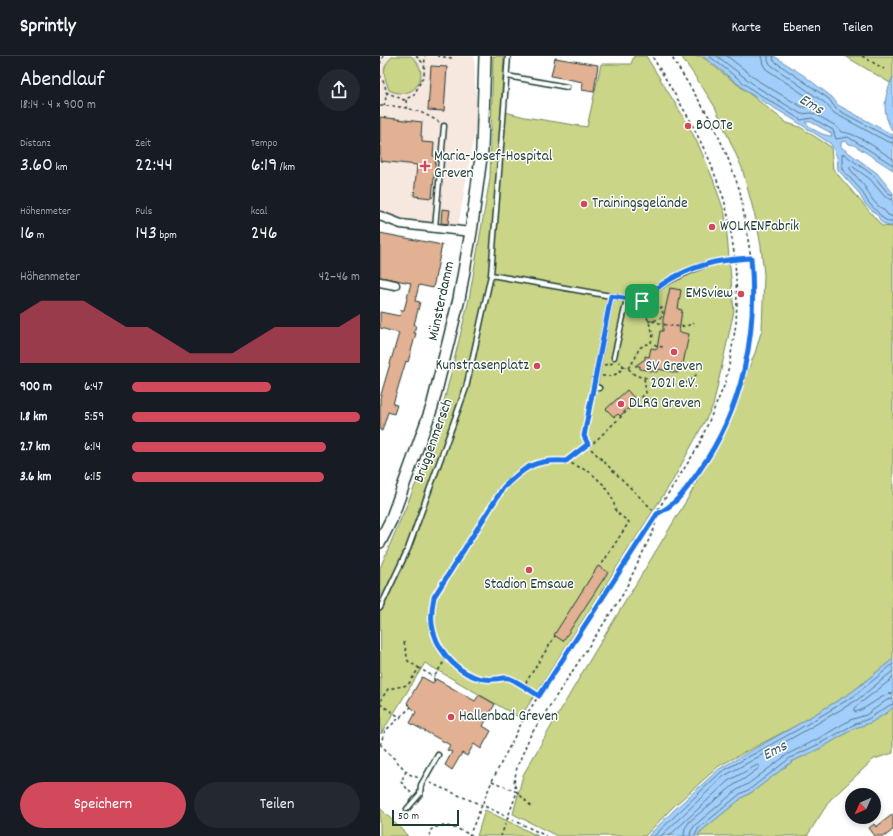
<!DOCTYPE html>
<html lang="de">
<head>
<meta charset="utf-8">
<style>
	body { margin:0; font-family:Dekko,sans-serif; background:#242831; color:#f1f3f6; height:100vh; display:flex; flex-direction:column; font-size:15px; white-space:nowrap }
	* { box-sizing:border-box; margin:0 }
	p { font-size:13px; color:#9ea1a6 }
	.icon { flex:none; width:22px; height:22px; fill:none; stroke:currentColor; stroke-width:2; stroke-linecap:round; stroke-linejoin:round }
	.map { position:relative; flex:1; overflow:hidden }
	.sheet { display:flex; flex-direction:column; background:#171b24; width:380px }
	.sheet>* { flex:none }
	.needle { width:26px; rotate:225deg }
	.controls { position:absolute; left:465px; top:732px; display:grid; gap:8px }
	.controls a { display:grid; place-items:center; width:36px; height:36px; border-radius:50%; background:#171b24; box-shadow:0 2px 6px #0003; font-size:20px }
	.scale { position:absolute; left:12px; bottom:10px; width:67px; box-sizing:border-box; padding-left:4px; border:2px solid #1f3d34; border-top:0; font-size:11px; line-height:14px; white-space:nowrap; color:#1f3d34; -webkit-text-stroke:3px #fff; paint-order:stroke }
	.pin { position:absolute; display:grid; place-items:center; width:34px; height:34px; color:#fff; margin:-17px; border-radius:8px; box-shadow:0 2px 6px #0006 }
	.round { display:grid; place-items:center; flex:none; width:42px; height:42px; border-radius:21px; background:#242831 }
	.head { display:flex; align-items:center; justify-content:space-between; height:68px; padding:0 20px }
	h1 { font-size:22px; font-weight:600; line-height:30px }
	.figures { display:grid; grid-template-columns:repeat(3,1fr); gap:6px; height:68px; padding:4px 20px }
	.figures div { display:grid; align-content:center }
	.figures b { font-size:20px; font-weight:600 }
	.figures small { font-size:11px; font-weight:400 }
	.figures p { font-size:11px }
	.chart { height:112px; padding:8px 20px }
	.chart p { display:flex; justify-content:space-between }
	.chart svg { width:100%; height:72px; margin-top:4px; fill:#d1495b; opacity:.7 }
	.button { display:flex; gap:8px; margin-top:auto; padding:8px 20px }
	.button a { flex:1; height:46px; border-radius:24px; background:#d1495b; color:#fff; font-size:16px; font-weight:600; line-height:46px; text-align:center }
	.button a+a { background:#242831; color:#f1f3f6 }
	ul { padding:0 20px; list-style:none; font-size:13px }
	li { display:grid; grid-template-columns:64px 48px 1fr; align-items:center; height:30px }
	li i { height:10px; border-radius:5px; background:#d1495b }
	header { display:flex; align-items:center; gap:24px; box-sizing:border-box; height:56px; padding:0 20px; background:#171b24; border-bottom:1px solid #363941 }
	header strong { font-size:19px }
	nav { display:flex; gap:22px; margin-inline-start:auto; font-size:14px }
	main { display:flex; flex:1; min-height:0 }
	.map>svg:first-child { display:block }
</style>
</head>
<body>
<header>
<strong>Sprintly</strong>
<nav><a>Karte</a><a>Ebenen</a><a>Teilen</a></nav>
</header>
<main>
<section class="sheet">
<div class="head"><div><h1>Abendlauf</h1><p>18:14 · 4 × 900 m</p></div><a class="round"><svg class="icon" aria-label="share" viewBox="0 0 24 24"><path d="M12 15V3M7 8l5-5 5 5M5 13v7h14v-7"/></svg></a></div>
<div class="figures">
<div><p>Distanz</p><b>3.60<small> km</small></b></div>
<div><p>Zeit</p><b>22:44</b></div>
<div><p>Tempo</p><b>6:19<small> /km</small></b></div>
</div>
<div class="figures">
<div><p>Höhenmeter</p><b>16<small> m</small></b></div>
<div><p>Puls</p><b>143<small> bpm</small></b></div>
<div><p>kcal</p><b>246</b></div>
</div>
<div class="chart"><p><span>Höhenmeter</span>42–46 m</p>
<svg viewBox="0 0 160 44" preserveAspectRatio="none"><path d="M0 44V14L10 6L20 6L30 6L40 14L50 22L60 22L70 30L80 38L90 38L100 38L110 30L120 22L130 22L140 22L150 22L160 14V44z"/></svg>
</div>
<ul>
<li><b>900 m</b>6:47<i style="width:61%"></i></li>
<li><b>1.8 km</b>5:59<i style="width:100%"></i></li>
<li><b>2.7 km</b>6:14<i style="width:85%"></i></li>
<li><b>3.6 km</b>6:15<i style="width:84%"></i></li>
</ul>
<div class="button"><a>Speichern</a><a>Teilen</a></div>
</section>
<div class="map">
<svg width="513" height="780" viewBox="0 0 513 780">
	<rect width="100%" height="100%" fill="#fff"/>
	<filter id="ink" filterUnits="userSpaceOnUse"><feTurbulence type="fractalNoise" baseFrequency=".025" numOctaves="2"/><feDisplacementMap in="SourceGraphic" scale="8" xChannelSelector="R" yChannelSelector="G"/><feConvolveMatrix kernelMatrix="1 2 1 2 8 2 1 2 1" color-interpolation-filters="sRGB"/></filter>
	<g filter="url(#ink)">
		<path fill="#f6e7df" d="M0,0h94l3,64 -19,106 -53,-6 -25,-9z"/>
		<path fill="#cad588" stroke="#74895e" d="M13,0h18c22,17 4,47 -22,34 -5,-15 -9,-22 4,-34z
			M113,0h11l-3,55 24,6 62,10 14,-63h30l3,-8h12l40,65 13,25 14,33 12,35 9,97 -21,95 -40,74 -153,238 -95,-55 -44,71 -1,-166 42,-99 17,-47 30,-123 21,-121z
			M301,0h20l86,67 13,4 31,20 2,22 49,57 11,1v432l-41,33 -55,33 -78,41 -46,41 -28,29h-88l-44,-22 10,-39 62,-107 106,-175 26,-53 38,-87 7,-24 2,-54 -3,-29 -5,-26 -14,-52 -27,-61 -12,-19z
			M465,0h48v21l-3,6z
			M513,651v46l-19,6 -44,41 -23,36h-109l2,-4 43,-35 9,-5 41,-31 28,-13 34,-20 15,-5 18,-11z
			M0,752l28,28h-28z
			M105,754l53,26h-61z"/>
		<path fill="#a2cefc" stroke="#6e94ac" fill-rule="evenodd" d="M323,0h71l29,19 29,22 6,8 55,30v35l-39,-25 -5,-1 -3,-3 -5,1v5l36,26 16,20v33h-5l-7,-4 -3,-6 -13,-12 -7,-12 -20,-22 -1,-13 -6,-13 -40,-26 -39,-23zM431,66l20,11 1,3c-9,0 -21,-7 -27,-14z
			M513,21v55c-12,-20 -9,-35 0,-55z
			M513,603v48l-5,5 -18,11 -15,5 -34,20 -28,13 -41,31 -9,5 -43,35 -2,4h-50l26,-26 45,-41 78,-44 55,-33z"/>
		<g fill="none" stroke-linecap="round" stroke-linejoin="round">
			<path stroke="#537784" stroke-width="1" d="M329,0l45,35 47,29 11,-2 21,12 3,9 12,-2 45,28
				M337,0l40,31 44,27 10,-1 4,1 21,12 5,6c17,1 37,18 52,27
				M347,0l33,26 42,25h16v-3l-52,-35 -3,-5 -2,-8
				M388,0v5l3,4 54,38 9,10 52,28 7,2
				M393,0l1,5 55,38 7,10 52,28 5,1
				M513,139l-5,-2 -14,-17 -30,-22 -2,1v14l19,21 7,12 16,17 5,3h4
				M513,144l-8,-3 -15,-18 -18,-13 -2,1v2l15,18 7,12 5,6 7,5 4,5 5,2
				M513,622l-39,30v3l2,1c12,-4 26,-18 37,-19
				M274,780l67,-64 78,-43 55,-33 39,-32
				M281,780l63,-60 77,-43 56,-33 36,-29
				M289,780l59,-55 29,-16h2v3l-15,11 -10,6 -44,36 -5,7 -1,8
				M310,780l1,-5 4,-6 42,-35 11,-6 40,-30 28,-14 34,-20 16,-5 21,-15 6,-1
				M315,780l3,-7 42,-35 10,-5 40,-31 29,-14 34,-19 15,-6 22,-14 3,-1"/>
		</g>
		<path fill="#e2b093" stroke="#1f3d34" d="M175,2l43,7 -4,27 -12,-2 1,-8 -32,-6z
			M51,10l16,1 -3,44 -16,-1z
			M0,61l42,5 -1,14h1v6l12,1 -1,13h3l-4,42 -18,-2 3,-31 -37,-4z
			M62,153l8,1 -2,14 -7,-1z
			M0,177l62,12 -9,43 -14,-3 -4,16 5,1 -6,23h2l-2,8h2l-3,11 -5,18 -2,-1 -13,43 4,1 -3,9 -6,-2 -6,19 -2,-1v-32l19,-65 -19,-5v-16l20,4 1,-6h3l7,-27 -31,-6z
			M290,232l11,2 -3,19 4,1 -3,22 10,2 -6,30 -3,-1 -2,10 -20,-4 -1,3 -17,-3v-3h-5l10,-7v-3l4,1 2,-9 6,1 3,-18h3v-12z
			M247,334l9,10 -16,16 -2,-2 -4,3 -8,-8z
			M218,510l10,6 -45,69 -9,-6z
			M42,621l11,6 3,-4 39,22 4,-6 16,9 -12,22 8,5 -10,18 -7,-5 -7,12 -5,-3 -10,17 -7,-5 7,-13 -5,-2 3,-5 -40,-22 6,-11 -9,-9z
			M513,758v16l-8,6h-10l-6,-8 5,-4 2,3z"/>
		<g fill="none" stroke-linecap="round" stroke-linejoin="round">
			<defs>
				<path id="service" d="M127,20l60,11
					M55,172l9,-102
					M111,219l120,21 31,5c18,-18 39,-26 62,-36
					M234,301l13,-58
					M219,332l-5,-2 17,-90
					M0,552l28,-59 58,-161 25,-113 17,-219
					M27,753l13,-15 1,-9 17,-30"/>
				<path id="minor" d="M0,160l21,8 70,8
					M0,226l15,3"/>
				<path id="secondary" d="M0,486l11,-22 41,-113 27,-108 12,-67 11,-82 3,-94"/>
			</defs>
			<use href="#service" stroke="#1f3d34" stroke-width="7"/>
			<use href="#minor" stroke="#1f3d34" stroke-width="11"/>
			<use href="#secondary" stroke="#1f3d34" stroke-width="14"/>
			<path stroke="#1f3d34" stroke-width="1.5" stroke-dasharray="3 3" stroke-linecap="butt" d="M36,0l8,8
				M57,0l15,2
				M482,0l22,13
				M0,8l3,-8
				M0,19l5,10 1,7 18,8 10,-5 10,-20 1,-19
				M26,44l1,8
				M0,50c22,-1 40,4 59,16
				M4,50l3,-13
				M330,207l41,-5
				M268,249l14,3 3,-1
				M263,250l9,25 1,4 -2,7 6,4 6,1
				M268,265c6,0 11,-1 15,-6l-1,-7
				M272,265c15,4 28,9 42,2
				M224,309l10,-2
				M243,310c8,2 9,9 15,10 6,2 13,2 19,4 16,6 31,8 41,-8
				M248,312l7,-9 4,-11 12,-6
				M222,320c9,0 17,0 21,-10l-1,-3 -3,-1
				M213,336l-9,44 5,11 68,67
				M209,391l57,-54 -2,-15
				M186,405l24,11 15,14 8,14 3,12 13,10 -29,45
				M278,457l14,-8 19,-22 21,-30 24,-53 7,-24 6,-31 4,-41 -2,-46 -11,-67 -14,-38 -15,-33 -40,-64
				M24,586l4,19 11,7
				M67,601l16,14 12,6 21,2 12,-1 15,9 32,-51
				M54,625v-4l13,-20c-14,-18 -17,-38 -13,-60l69,-109c21,-21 32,-29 63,-27l22,-17
				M143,630l16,10
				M0,645l8,-12 20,-4 11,-17 15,9
				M0,648l21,14
				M0,688l29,30 10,4
				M0,689l5,-14 26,-24
				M26,715l-5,11 11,12
				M112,725l25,11 -16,44
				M50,727l61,26
				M151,750l-14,-14 -3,-9 3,-16 13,-31 93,-142 31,-65 3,-14
				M50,780l-1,-4c11,-13 31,-2 44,4
				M89,780l23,-55 31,-61 175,-273 26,-61 5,-20 7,-42 1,-22 -2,-43 -6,-39 -5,-21 -15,-40 -19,-39 -38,-64"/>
			<use href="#service" stroke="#fff" stroke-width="4"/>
			<use href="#minor" stroke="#fff" stroke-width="8"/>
			<use href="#secondary" stroke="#fff" stroke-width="11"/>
			<path stroke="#1f3d34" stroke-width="1.5" stroke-dasharray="3 3" stroke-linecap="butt" d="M111,753l55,27"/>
		</g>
	</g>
	<g fill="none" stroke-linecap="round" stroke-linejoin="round" filter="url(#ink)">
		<defs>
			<path id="route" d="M371,202c7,75 -8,151 -52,213 -8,11 -16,25 -27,33 -4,4 -10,7 -15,10l-118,182c-6,-4 -27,-18 -31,-18 -4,-1 -8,1 -12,1 -7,1 -15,0 -21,-2 -22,-8 -40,-30 -43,-53 -1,-9 0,-18 2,-27l69,-109c21,-21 32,-29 63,-27l22,-17 -4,-8 27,-140 31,5c17,-17 39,-29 62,-36 15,-5 31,-6 47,-7z"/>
		</defs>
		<use href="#route" stroke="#fff" stroke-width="8"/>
		<use href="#route" stroke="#1a73e8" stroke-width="5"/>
	</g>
	<g fill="#d1495b" stroke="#fff" stroke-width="1.5">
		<circle cx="308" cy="70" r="4"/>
		<path d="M43 104h4v4h4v4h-4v4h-4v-4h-4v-4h4z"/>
		<circle cx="204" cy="148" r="4"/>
		<circle cx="332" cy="171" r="4"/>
		<circle cx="361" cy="238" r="4"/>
		<circle cx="294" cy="296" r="4"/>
		<circle cx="157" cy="310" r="4"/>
		<circle cx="241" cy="348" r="4"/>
		<circle cx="149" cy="514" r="4"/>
		<circle cx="71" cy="661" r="4"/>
	</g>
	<g text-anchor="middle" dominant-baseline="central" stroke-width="3" stroke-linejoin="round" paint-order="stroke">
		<g font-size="15" fill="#1f3d34" stroke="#fff" text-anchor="start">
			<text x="316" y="70">BOOTe</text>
			<text x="54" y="101">Maria-Josef-Hospital<tspan x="54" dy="17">Greven</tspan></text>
			<text x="212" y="148">Trainingsgelände</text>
			<text x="340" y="171">WOLKENFabrik</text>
			<text x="353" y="238" text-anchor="end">EMSview</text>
			<text x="149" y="310" text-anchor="end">Kunstrasenplatz</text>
			<text x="294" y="311" text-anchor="middle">SV Greven<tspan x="294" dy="17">2021 e.V.</tspan></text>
			<text x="249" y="348">DLRG Greven</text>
			<text x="149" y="529" text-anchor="middle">Stadion Emsaue</text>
			<text x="79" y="661">Hallenbad Greven</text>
		</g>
		<g font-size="15" fill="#1f3d34" stroke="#fff">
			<text transform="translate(62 245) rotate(-78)">Münsterdamm</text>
			<text transform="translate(54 385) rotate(-70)">Brüggenmersch</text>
		</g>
		<g font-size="16" font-style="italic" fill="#406166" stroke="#fff">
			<text transform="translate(431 49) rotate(31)">Ems</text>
			<text transform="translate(395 695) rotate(-28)">Ems</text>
		</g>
	</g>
</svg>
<div class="controls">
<a><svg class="needle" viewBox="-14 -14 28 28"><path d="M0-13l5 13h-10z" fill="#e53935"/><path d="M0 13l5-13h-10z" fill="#9ea1a6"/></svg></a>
</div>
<div class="scale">50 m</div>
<div class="pin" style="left:262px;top:245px;background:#1e9e55"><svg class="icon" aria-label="arrive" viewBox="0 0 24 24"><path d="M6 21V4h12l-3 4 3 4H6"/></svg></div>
</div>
</main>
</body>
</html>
